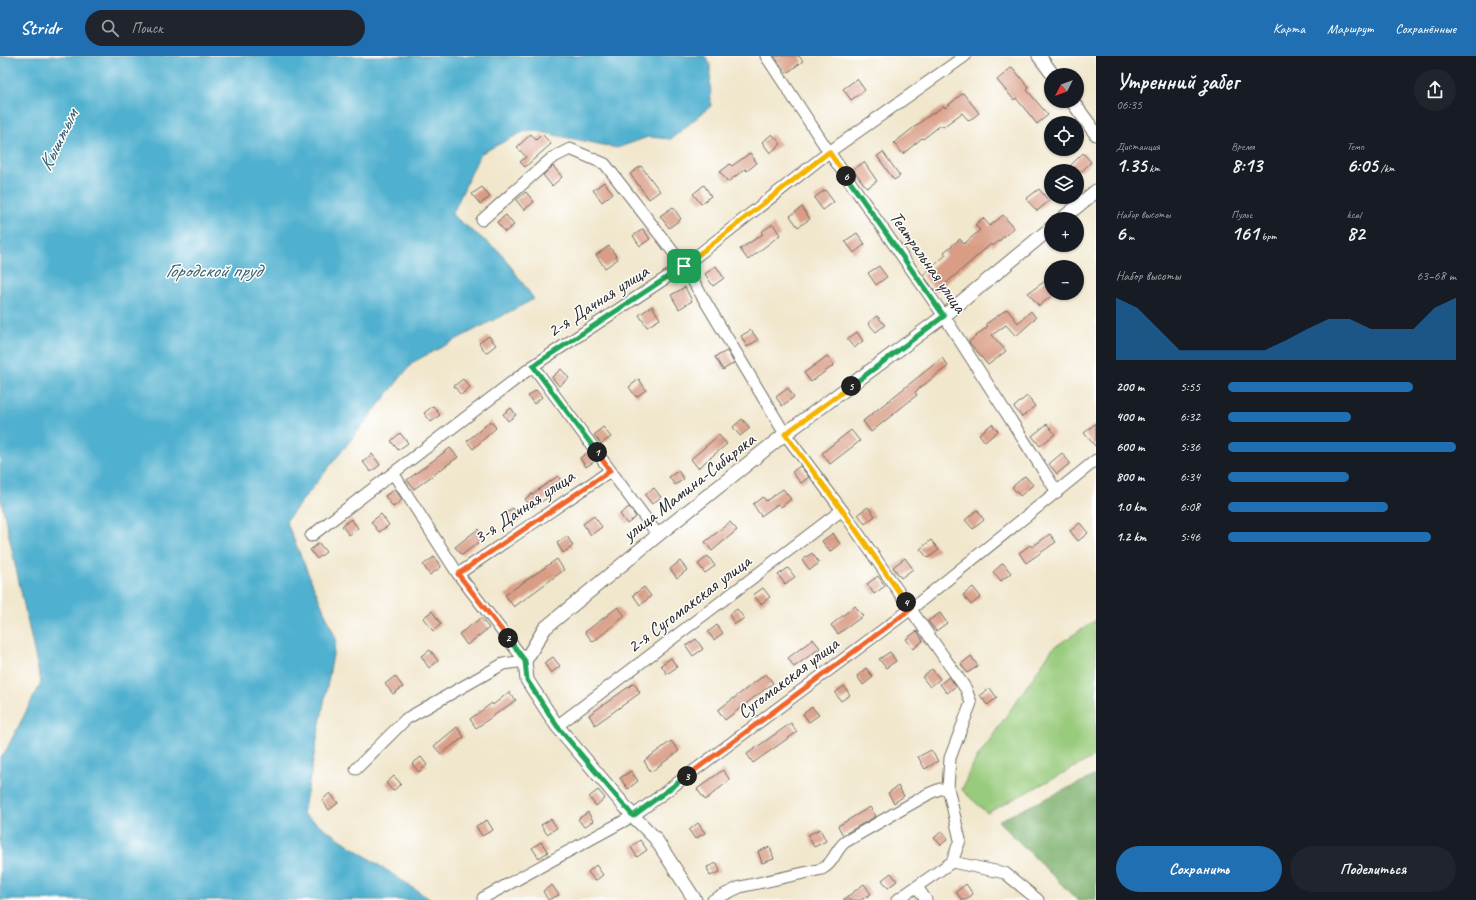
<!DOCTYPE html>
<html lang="ru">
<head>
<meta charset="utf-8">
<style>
	body { margin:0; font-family:Caveat,sans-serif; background:#20242c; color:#f1f3f6; height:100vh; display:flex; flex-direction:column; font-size:15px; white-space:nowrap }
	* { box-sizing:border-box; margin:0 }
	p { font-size:13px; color:#9ea1a6 }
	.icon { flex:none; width:22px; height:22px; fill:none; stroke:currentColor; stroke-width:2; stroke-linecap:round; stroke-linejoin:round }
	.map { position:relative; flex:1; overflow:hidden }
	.side { display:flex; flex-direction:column; background:#171b24; width:380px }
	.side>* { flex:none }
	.needle { width:26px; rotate:228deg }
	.tools { position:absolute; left:1044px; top:12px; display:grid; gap:8px }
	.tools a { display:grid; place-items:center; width:40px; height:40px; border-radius:50%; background:#171b24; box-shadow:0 1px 3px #0004; font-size:20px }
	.pin { position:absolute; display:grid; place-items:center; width:34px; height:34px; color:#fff; margin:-17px; border-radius:8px; box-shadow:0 2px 6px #0006 }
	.km { position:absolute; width:20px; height:20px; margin:-10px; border-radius:50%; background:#222; color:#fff; font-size:11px; line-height:20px; text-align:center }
	.round { display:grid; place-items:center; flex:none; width:42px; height:42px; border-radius:21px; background:#20242c }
	.summary { display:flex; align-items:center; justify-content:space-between; height:68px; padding:0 20px }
	h1 { font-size:22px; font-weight:600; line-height:30px }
	.figures { display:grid; grid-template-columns:repeat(3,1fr); gap:6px; height:68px; padding:4px 20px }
	.figures div { display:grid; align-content:center }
	.figures b { font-size:20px; font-weight:600 }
	.figures small { font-size:11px; font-weight:400 }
	.figures p { font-size:11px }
	.chart { height:112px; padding:8px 20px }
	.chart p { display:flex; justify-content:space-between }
	.chart svg { width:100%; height:72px; margin-top:4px; fill:#1f6fb2; opacity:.7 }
	.cta { display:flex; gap:8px; margin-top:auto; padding:8px 20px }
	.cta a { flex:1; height:46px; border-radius:24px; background:#1f6fb2; color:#fff; font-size:16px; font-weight:600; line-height:46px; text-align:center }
	.cta a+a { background:#20242c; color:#f1f3f6 }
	ul { padding:0 20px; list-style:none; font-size:13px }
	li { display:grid; grid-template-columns:64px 48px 1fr; align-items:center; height:30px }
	li i { height:10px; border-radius:5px; background:#1f6fb2 }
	header { display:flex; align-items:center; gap:24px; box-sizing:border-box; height:56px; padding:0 20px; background:#1f6fb2; color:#fff }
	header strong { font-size:19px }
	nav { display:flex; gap:22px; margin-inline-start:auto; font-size:14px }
	.search { width:280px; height:36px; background:#20242c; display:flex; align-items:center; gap:10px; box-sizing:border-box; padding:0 14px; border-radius:22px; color:#9ea1a6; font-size:15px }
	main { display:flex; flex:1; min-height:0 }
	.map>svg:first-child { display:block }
</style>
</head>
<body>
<header>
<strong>Stridr</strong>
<div class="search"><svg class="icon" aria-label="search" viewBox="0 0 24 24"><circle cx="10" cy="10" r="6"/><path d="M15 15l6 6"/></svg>Поиск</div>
<nav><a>Карта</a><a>Маршрут</a><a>Сохранённые</a></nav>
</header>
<main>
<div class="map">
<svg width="1096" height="844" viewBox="0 0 1096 844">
	<rect width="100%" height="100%" fill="#fff"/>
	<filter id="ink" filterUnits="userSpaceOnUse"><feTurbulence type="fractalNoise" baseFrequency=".025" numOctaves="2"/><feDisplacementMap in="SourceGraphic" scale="8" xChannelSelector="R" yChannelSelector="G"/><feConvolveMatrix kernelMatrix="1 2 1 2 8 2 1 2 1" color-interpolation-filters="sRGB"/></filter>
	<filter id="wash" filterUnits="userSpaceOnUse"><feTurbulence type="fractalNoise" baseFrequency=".012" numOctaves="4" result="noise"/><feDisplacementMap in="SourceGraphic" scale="16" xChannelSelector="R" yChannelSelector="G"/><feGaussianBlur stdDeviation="0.9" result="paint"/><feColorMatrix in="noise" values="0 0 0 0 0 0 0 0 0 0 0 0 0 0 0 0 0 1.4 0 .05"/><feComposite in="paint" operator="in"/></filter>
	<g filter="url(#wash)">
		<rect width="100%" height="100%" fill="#f1e7cd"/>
		<path fill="#99cb7b" stroke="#627b53" d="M1096,564v136l-109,57 -25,-23 9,-23 82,-119z"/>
		<path fill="#7aaf6b" stroke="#526d4b" d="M1096,719v125h-19l-79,-79z"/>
		<path fill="#50b0cf" stroke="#3e6e7d" d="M0,0h705l5,8 1,42 -40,33 -23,-2 -31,11 -86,-18 -8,2 -43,22 -28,61 49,38 33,46 -121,63 -127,159 50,118 -33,175 128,86h-431v-143l4,-3 37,-71 -41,-188z"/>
		<g id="blocks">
			<path fill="#d99d86" d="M774,0h25l4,5 -16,12z
				M1012,11l17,21 -2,2 21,25 -11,9 -21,-26 -2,2 -17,-20z
				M857,23l8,11 -14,10 -8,-11z
				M963,37l16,20 -10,8 -7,-8 -19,14 -2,-2 -18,14 -1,-1 -19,16 -9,-11 33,-26 17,-11 1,2z
				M531,78l5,6 6,-6 9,10 -26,23 -5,-5 6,-5 -9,-10z
				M772,78l9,10 -11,9 -8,-11z
				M883,96l17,24 -6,4 -17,-24z
				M750,97l7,10 -10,8 -2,-2 -17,13 -8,-10 10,-8 2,2z
				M1083,97l8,9 -9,9h-17z
				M864,106l13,19 -10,7 -14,-18z
				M553,110l9,11 -10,9 -9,-11z
				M641,110l19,25 -11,8 -19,-25z
				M604,126l9,11 -11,9 -9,-12z
				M704,129l7,11 -10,8 -8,-10z
				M482,131l8,10 -10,7 -8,-10z
				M1039,133l10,12 -12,10 -11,-12z
				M825,134l9,12 -11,8 -9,-12z
				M526,136l8,10 -10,8 -8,-10z
				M673,151l8,12 -12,9 -9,-12z
				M802,151l8,12 -12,8 -8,-11z
				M506,159l8,10 -9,7 -8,-10z
				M1003,159l11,13 -21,18 -2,-2 -55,48 -13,-17 23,-20 -2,-3 16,-13 4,5 16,-14 -5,-5 8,-7 7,8z
				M773,168l7,11 -32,25 -8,-11 23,-15 -2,-2z
				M643,173l7,10 -10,7 -7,-10z
				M857,177l8,11 -11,9 -9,-12z
				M609,190l9,13 -13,9 -9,-13z
				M716,210l8,12 -11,8 -8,-12z
				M879,210l8,11 -11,8 -8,-12z
				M1051,221v16h4l-16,13 -11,-13z
				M685,231l7,14 -13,8 -8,-14z
				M652,250l8,13 -13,8 -8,-12z
				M1007,253l11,14 13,-12 5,7 -20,18 -10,-11 -14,10 14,16 -18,14 -19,-23 19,-16 -2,-2z
				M877,260l8,9 -9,7 -8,-9z
				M751,274l7,10 -11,7 -6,-11z
				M857,276l6,9 -9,7 -7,-9z
				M489,280l7,9 -10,8 -7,-10z
				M727,295l7,12 -11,7 -8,-13z
				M827,300l7,9 -23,17 -7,-9z
				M942,302l6,8 -33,26 2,3 -46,37 -8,-11z
				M561,313l8,9 -10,8 -7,-9z
				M463,323l7,8 -9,8 -7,-9z
				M639,323l7,11 -10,7 -7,-10z
				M788,332l6,9 -12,9 -6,-9z
				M536,334l6,7 -8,7 -6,-8z
				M1027,340l8,10 -13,11 -8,-10z
				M433,350l7,9 -9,7 -7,-9z
				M511,352l5,7 -8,6 -5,-7z
				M742,363l8,9 -10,8 -7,-9z
				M491,365l5,7 -23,21 -6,-8z
				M1096,367v24l-12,-14z
				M992,368l6,7 -13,11 -6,-8z
				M1047,368l8,10 -15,12 -8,-10z
				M603,371l8,10 -10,7 -7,-9z
				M851,374l9,11 -30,23 -8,-11z
				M400,377l8,10 -10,7 -7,-9z
				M719,379l8,9 -29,24 -7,-9z
				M450,392l8,9 -44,32 -7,-9z
				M588,396l7,9 -9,6 -6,-9z
				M1062,397l8,10 -13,11 -8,-10z
				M372,398l8,11 -9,7 -8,-10z
				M800,410l9,11 -8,6 -9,-11z
				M678,415l6,8 -9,6 -6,-8z
				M558,420l7,10 -33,22 -7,-9z
				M1025,420l8,9 -13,11 -8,-9z
				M654,432l7,9 -9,7 -7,-9z
				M395,433l7,11 -9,7 -8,-11z
				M783,433l8,10 -10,8 -3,-3 -17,12 -8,-12 10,-7 3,4z
				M629,451l7,10 -9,7 -7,-10z
				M868,451l7,9 -10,8 -7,-10z
				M513,452l7,9 -10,6 -6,-9z
				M977,454l7,10 -11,9 -8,-9z
				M381,458l8,11 -10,7 -8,-10z
				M594,460l8,11 -11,8 -8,-11z
				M351,463l7,9 -9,7 -7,-9z
				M730,466l7,8 -25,21 -7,-9z
				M1080,467l8,10 -10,8 -8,-10z
				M478,473l6,9 -22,17 -7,-8z
				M833,477l7,11 -10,8 -8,-11z
				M1050,478l6,8 -30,21 -7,-10 11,-8 2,2z
				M567,480l6,10 -10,7 -6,-10z
				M931,484l8,10 -11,8 -8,-9z
				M319,487l7,9 -9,7 -7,-9z
				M812,497l7,10 -9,7 -8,-10z
				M708,500l7,10 -10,7 -7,-9z
				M434,501l7,10 -11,8 -7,-10z
				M905,502l8,11 -12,9 -8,-11z
				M557,503l7,11 -50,37 -9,-12z
				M680,505l7,9 -10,8 -7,-9z
				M1003,507l8,10 -10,8 -8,-9z
				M788,512l7,9 -10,7 -7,-9z
				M878,520l7,10 -11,8 -7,-10z
				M644,531l7,9 -11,9 -7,-10z
				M973,531l8,10 -10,8 -8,-10z
				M763,532l7,9 -9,7 -8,-9z
				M855,550l8,10 -25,18 -7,-9z
				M618,551l7,9 -32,26 -8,-10z
				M737,553l7,9 -9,6 -6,-9z
				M432,555l9,13 -8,7 -10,-13z
				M940,557l7,10 -11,8 -8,-10z
				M481,562l8,10 -22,17 -8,-11z
				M717,569l6,8 -9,7 -6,-8z
				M917,575l6,10 -10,8 -7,-10z
				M696,583l7,10 -10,7 -7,-10z
				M813,583l7,9 -26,19 -6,-9z
				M430,594l8,11 -9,7 -8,-12z
				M890,596l6,9 -10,7 -7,-9z
				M971,600l7,10 -11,7 -6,-9z
				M553,601l7,9 -9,7 -7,-10z
				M671,602l6,9 -10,7 -6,-9z
				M866,612l7,9 -10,8 -6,-9z
				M932,613l8,10 -10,8 -8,-10z
				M766,618l7,9 -48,37 -7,-10z
				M395,620l8,11 -10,7 -8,-10z
				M949,621l7,9 -9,7 -7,-9z
				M634,627l6,10 -45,32 -6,-10z
				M844,630l6,9 -9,6 -6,-8z
				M990,632l7,10 -10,7 -7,-10z
				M509,636l7,8 -40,28 -6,-9 22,-16 1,2z
				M812,651l7,8 -10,7 -6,-8z
				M791,667l6,9 -44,31 -6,-9z
				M457,671l7,10 -23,17 -7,-8z
				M671,685l8,10 -28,21 -7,-11z
				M931,694l7,11 -13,8 -7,-12z
				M421,701l6,8 -8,7 -7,-8z
				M723,714l7,10 -25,20 -8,-11z
				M631,715l7,10 -10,8 -8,-11z
				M394,720l7,8 -8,7 -7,-8z
				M898,730l6,10 -10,7 -6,-10z
				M598,734l7,8 -9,8 -7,-9z
				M330,737l8,10 -9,7 -7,-10z
				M870,751l6,9 -33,19 -5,-9z
				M588,756l5,9 -9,6 -6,-8z
				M551,763l6,9 -10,6 -6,-9z
				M487,764l6,10 -11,6 -6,-10z
				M698,767l7,10 -10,6 -6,-9z
				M820,773l6,12 -12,6 -6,-12z
				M942,775l6,8 -7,6 -7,-7z
				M640,784l7,10 -10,7 -6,-10z
				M541,786l7,10 -9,6 -7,-10z
				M770,791l4,12 -12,4 -4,-12z
				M717,807l3,9 -10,4 -3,-9z
				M596,809l7,10 -8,6 -7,-9z
				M891,817l6,8 -9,7 -6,-8z
				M864,828l7,10 -10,6h-18z
				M966,828l7,10 -7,6h-4l-6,-8z
				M552,829l7,10 -11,5 -5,-9z"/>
		</g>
	</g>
	<g filter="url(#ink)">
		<use href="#blocks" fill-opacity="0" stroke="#706d64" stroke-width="1"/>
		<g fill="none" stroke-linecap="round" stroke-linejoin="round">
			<defs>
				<path id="minor" d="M766,0l63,96 115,164 113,176
					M482,164l70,-62 18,-9 35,15 79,102 101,168 57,76 124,179 5,14 -21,55 -2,30 12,52 -8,22 53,11 33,27
					M533,310l125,169
					M393,417l65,101 67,87
					M311,480l222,-170 151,-100 145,-114 136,-96
					M458,518l152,-103
					M557,670l285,-216
					M356,713l50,-50 97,-55 22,-3
					M917,831l9,13
					M483,842l150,-82 278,-207 185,-149
					M713,844l27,-13 82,-18c12,-6 13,-19 23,-27l85,-49 10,-4 8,-1
					M897,844l55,-38"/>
				<path id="major" d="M1039,0l14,19
					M1072,45l24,33
					M1062,163l34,-28
					M695,844l-40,-62 -22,-22 -76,-90 -30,-46 -2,-19 20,-33 113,-93 127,-101 159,-118 107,-88"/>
			</defs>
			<use href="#minor" stroke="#706d64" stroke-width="13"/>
			<use href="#major" stroke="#706d64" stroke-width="15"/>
			<use href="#minor" stroke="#fff" stroke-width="11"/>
			<use href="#major" stroke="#fff" stroke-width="13"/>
		</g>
	</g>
	<g fill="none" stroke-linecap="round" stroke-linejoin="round" filter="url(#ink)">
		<defs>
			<path id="split-1" d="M597,396l-64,-86 151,-100"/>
			<path id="split-2" d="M508,582l-50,-64 152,-103 -13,-19"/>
			<path id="split-3" d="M508,582l17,23 2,19 30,46 76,90 54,-40"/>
			<path id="split-4" d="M687,720l224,-167 -5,-7"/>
			<path id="split-5" d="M851,330l-66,48 57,76 64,92"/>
			<path id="split-6" d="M846,120l98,140 -93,70"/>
			<path id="split-7" d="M684,210l145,-114 17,24"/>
		</defs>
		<use href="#split-1" stroke="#fff" stroke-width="8"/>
		<use href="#split-2" stroke="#fff" stroke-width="8"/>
		<use href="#split-3" stroke="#fff" stroke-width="8"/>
		<use href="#split-4" stroke="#fff" stroke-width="8"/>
		<use href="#split-5" stroke="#fff" stroke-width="8"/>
		<use href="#split-6" stroke="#fff" stroke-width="8"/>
		<use href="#split-7" stroke="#fff" stroke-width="8"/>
		<use href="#split-1" stroke="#22a559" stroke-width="5"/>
		<use href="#split-2" stroke="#f0652b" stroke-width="5"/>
		<use href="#split-3" stroke="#22a559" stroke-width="5"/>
		<use href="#split-4" stroke="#f0652b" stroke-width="5"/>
		<use href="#split-5" stroke="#f5b400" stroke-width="5"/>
		<use href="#split-6" stroke="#22a559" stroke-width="5"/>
		<use href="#split-7" stroke="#f5b400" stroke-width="5"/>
	</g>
	<g text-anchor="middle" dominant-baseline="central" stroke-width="3" stroke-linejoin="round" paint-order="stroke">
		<g font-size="19" fill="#2b2b2b" stroke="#fff">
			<text transform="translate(928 206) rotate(55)">Театральная улица</text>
			<text transform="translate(598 245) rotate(-33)">2-я Дачная улица</text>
			<text transform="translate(689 431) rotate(-38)">улица Мамина-Сибиряка</text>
			<text transform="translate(524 451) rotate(-34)">3-я Дачная улица</text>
			<text transform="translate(689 548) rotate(-37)">2-я Сугомакская улица</text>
			<text transform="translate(788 622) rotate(-37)">Сугомакская улица</text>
		</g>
		<g font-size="20" font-style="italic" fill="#3a606d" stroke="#fff">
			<text transform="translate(58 84) rotate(-64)">Кыштым</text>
			<text x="213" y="214">Городской пруд</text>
		</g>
	</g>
</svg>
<div class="tools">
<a><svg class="needle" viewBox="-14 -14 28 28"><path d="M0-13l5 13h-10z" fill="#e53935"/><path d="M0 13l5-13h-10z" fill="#9ea1a6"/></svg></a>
<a><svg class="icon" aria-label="locate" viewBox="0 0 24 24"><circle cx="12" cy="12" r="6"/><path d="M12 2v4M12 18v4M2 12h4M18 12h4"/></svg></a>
<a><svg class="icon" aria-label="layers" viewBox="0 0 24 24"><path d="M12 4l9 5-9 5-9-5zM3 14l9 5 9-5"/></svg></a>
<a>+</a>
<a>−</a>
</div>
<div class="pin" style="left:684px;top:210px;background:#1e9e55"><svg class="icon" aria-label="arrive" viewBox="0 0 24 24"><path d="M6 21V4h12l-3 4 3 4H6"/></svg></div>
<b class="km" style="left:597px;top:396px">1</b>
<b class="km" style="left:508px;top:582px">2</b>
<b class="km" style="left:687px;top:720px">3</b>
<b class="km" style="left:906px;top:546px">4</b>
<b class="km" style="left:851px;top:330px">5</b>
<b class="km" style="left:846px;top:120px">6</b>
</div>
<section class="side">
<div class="summary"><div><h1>Утренний забег</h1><p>06:35</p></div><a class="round"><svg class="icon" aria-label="share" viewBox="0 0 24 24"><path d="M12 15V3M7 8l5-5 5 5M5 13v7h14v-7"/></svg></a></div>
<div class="figures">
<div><p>Дистанция</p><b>1.35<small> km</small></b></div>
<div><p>Время</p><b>8:13</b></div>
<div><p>Темп</p><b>6:05<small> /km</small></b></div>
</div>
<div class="figures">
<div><p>Набор высоты</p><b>6<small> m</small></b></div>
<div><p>Пульс</p><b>161<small> bpm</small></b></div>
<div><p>kcal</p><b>82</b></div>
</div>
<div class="chart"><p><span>Набор высоты</span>63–68 m</p>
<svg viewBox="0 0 160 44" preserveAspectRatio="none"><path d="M0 44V6L10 12L20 25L30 38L40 38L50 38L60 38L70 38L80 32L90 25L100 19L110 19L120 25L130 25L140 25L150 12L160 6V44z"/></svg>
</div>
<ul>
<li><b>200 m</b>5:55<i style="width:81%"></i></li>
<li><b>400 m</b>6:32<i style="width:54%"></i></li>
<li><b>600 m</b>5:36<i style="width:100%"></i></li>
<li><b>800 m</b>6:34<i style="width:53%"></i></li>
<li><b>1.0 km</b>6:08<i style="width:70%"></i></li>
<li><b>1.2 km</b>5:46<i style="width:89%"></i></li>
</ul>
<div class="cta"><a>Сохранить</a><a>Поделиться</a></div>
</section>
</main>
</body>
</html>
